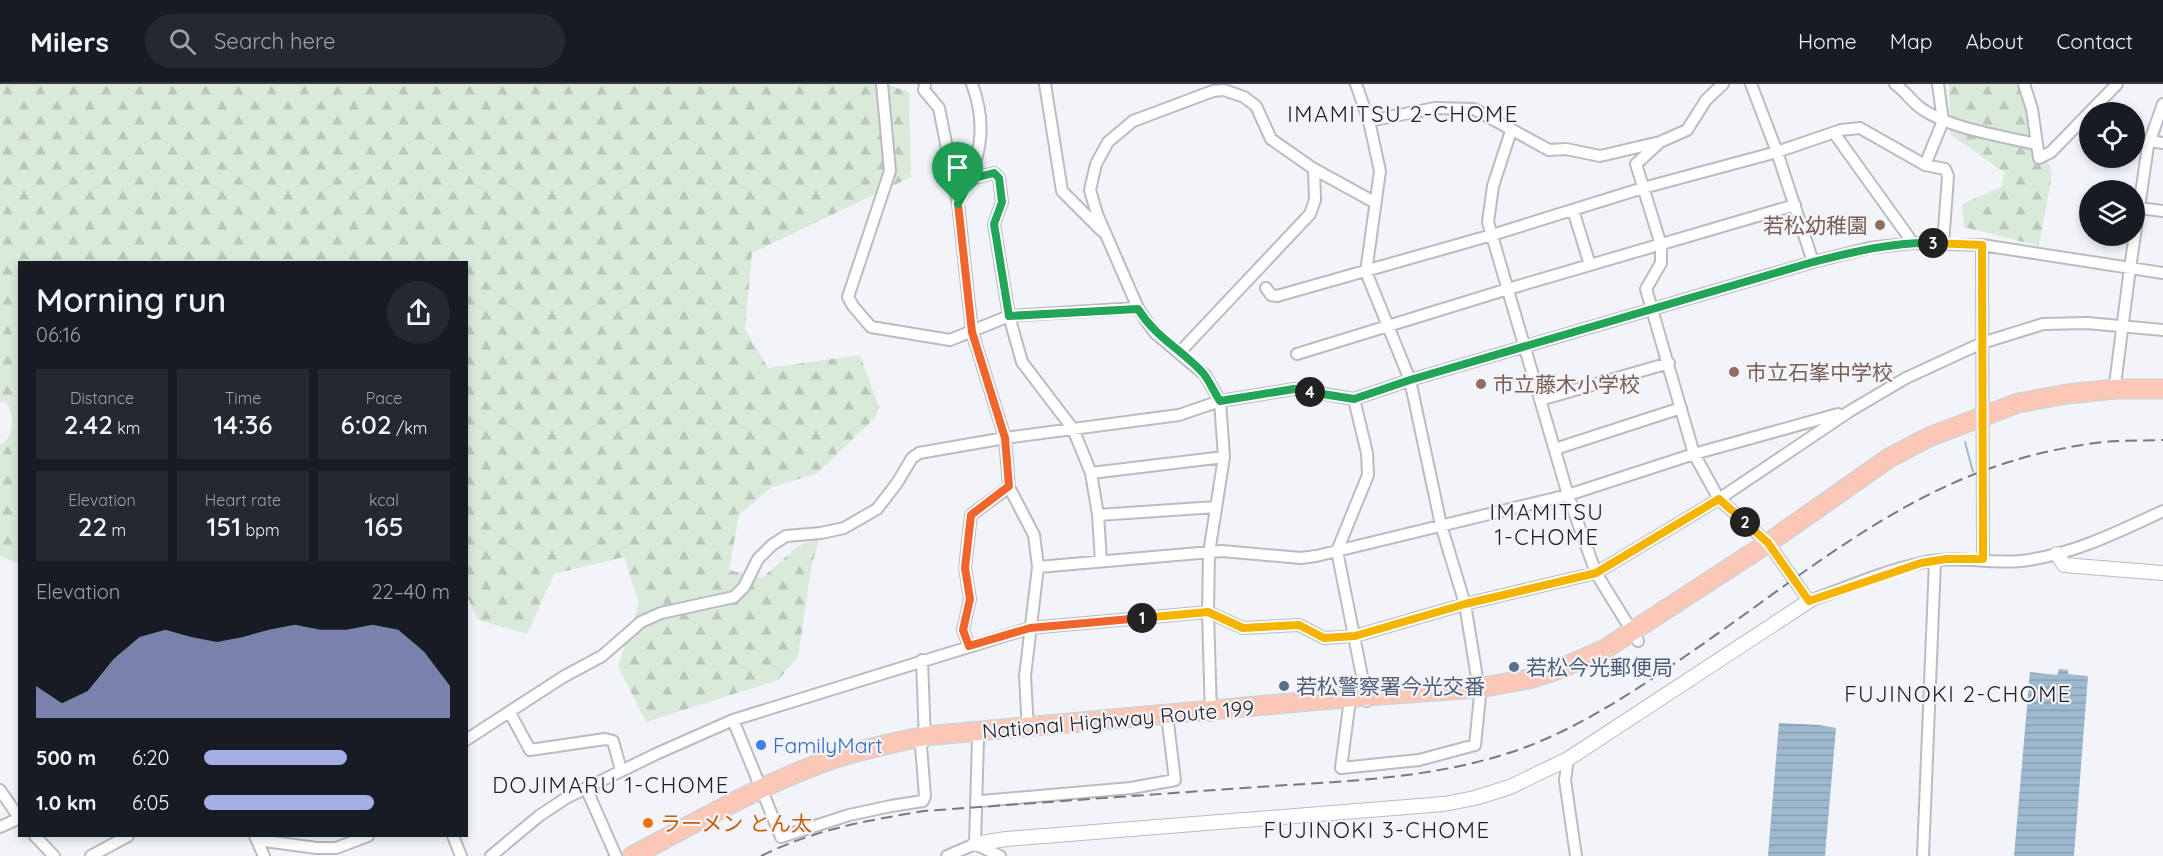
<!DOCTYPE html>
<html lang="en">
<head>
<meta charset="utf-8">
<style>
	body { margin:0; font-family:Quicksand,"Noto Sans JP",sans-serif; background:#242831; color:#f1f3f6; height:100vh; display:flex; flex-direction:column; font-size:22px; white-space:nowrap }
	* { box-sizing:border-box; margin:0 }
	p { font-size:20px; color:#9ea1a6 }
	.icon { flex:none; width:33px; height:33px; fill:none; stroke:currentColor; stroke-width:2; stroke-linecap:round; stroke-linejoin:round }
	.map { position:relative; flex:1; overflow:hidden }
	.panel { position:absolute; left:18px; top:177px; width:450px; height:576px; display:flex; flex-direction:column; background:#171b24; border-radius:0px; box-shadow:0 3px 9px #0003 }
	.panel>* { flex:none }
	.controls { position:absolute; left:2079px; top:18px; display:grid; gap:12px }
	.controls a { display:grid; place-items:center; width:66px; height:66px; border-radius:50%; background:#171b24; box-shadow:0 3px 9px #0003; font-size:30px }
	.pin { position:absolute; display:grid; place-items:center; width:51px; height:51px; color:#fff; margin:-62px -26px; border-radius:50% 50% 50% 0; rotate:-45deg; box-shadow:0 0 6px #0007 }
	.pin .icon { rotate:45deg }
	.km { position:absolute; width:30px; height:30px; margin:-15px; border-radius:50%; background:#222; color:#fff; font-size:16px; line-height:30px; text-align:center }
	.round { display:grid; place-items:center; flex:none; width:63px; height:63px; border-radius:32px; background:#242831 }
	.overview { display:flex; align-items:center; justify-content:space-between; height:102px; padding:0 18px }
	h1 { font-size:33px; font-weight:600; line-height:45px }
	.figures { display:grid; grid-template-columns:repeat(3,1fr); gap:9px; height:102px; padding:6px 18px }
	.figures div { display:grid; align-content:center; border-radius:0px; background:#242831; text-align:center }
	.figures b { font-size:26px; font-weight:600 }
	.figures small { font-size:16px; font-weight:400 }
	.figures p { font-size:16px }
	.chart { height:168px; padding:12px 18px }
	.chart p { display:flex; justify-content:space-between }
	.chart svg { width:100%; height:108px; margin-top:6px; fill:#a3aee4; opacity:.7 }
	ul { padding:0 18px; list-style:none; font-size:20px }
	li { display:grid; grid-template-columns:96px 72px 1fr; align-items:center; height:45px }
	li i { height:15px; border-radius:8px; background:#a3aee4 }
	header { display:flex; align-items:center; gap:36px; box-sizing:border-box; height:84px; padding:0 30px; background:#171b24; border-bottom:2px solid #363941 }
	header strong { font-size:28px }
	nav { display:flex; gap:33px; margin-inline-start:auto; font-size:21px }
	.search { width:420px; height:54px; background:#242831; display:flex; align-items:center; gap:15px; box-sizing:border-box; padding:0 21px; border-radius:33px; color:#9ea1a6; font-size:22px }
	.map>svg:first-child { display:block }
</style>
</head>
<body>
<header>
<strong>Milers</strong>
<div class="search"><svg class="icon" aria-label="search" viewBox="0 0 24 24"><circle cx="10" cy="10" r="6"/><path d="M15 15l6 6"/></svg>Search here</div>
<nav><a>Home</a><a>Map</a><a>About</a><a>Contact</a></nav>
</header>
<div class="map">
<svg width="2163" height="772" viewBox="0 0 2163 772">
	<defs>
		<pattern id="forest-firs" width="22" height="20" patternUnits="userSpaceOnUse" patternTransform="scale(1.5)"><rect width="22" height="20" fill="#d9eadb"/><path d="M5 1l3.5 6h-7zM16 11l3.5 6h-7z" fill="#bac8bc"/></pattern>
		<pattern id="water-rules" width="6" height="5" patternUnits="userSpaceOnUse" patternTransform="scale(1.5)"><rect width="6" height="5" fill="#9fbace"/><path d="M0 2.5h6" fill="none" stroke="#889fb1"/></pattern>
	</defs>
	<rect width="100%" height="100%" fill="#f3f3fa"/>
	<path fill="url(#forest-firs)" d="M0,0h885l24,8 2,85 -159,76 -7,76 23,39 92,-13 19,52 -4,11 -59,56 -44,13 -33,28 -10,55 33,8 36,-32 21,-8 -8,31 -13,88 -20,23 -132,42 -28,-56 21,-63 -15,-46 -70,17 -27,60 -49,-14 -12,-26v-332h-446l-1,302 -19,-8v-111c15,-8 15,-31 6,-43l-6,-1z
		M1949,0h74l29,90 -13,72 -75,-19 -2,-23 39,-17 4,-14 -55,-39z"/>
	<path fill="url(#water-rules)" d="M2059,585l9,1v4l20,2 -14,180h-60l16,-184 27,3z
		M1779,639l41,2 16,3 -11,128h-57z"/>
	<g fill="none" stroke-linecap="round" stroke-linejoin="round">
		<path stroke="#9fbace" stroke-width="2" d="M1965,358l8,30"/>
		<defs>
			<path id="minor" d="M882,0l8,87 -42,126 5,9 18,21 79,13 59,-24 129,-8
				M925,0l-1,6 15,18 19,95 14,129 33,106 4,49 25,48 4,32 -13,109 3,54
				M1045,0l17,107 40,40
				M1751,0l26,68 36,110
				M1895,0c10,7 17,18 27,25 29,20 80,27 114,35
				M2024,0l8,25 7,49 12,-6 66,-68
				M1369,37l66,-13 39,1 75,41 17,-1 34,7 60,-14 27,-12 19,-30 17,-16
				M1511,47l-18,55 -5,36 80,273 28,78 42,68
				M1834,49l79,110
				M2150,57l13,2
				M1660,58l-24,22 25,81v18l-15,26 48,165 25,45 49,44 41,58c37,-13 74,-30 112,-38 35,-8 66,1 100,-2 51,-6 97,-29 142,-50
				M1925,81l18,-44 -5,-37
				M971,95l23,-6 5,5 3,24 -8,22 15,92 13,46 51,67 18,44 7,42 3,46
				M958,119c21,-41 31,-74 14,-119
				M2139,124l24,3
				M1573,126l17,55
				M1982,161l1,314
				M1266,204l5,7 6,1 215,-61 151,-47 134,-36 64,-22 19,-2 65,37 20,4 3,7 -5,68
				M1180,268l130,-138 5,-14 -1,-31
				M1297,270l211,-65 287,-84
				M2114,308l16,-124 18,-122 15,-42
				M1354,315l13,54 1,22 -31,76 30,150
				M1540,316l129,-37
				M1555,365l126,-41
				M1091,389l133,-16
				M1098,431l118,-8
				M1038,483l184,-16 79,7 15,-2 252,-61 126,-41 144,-40
				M969,562l-6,-16 7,-31 -5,-31 6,-53 38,-28
				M922,576l3,81
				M1349,623l-8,61 78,-8 56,-15 5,-49 -15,-92 -24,-79 -31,-145 -44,-108 14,-101 -11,-50 -13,-37
				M510,629l20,37 75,-11 8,2 8,29
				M1211,631l-3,-103 1,-59 15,-96 -4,-56 -15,-26 -49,-41 -9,-12 -9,-14 -41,-94 -7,-24 6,-26 12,-22 25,-21 80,-30 11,-1 20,7 12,9 15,33 43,30 60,33
				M733,636l48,117 68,-22 42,-9 32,-5 2,-5 -4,-50
				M466,656l97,-63 39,-21 39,-34 20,-9 73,-16 10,-10 14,-28 14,-14 14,-9 35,-3 23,-5 33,-19 20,-26 15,-25 7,-5 86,-15 174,-23 41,-14 74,-12 60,10 56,-19 403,-118 56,-14 44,-5 69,2 181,28
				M1568,675l-3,21 11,76
				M586,704l30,68
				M0,706l20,29
				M976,715l5,2 150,-13 44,-8 -7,-57
				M0,743l20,-9
				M35,752l19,20
				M255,752l9,20
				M453,752l8,20
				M257,756l60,8h19l32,-12
				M975,760l3,-105
				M975,760l25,12
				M91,772l37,-20
				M491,772l48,-40 27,-18 90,-44 77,-34 297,-92 178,-16 35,16 56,-3 25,13 31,-2 110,-32 131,-31 123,-74 131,-88 56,-33 76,-35 61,-19 44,-1 76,7
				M947,772l28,-12
				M1923,772l12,-295"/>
			<path id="tertiary" d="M2057,470l7,11 99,8
				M975,760l31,-5 438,-35 31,-6 35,-11 58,-28 241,-158"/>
			<path id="trunk" d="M632,772c64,-33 127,-71 195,-95 32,-11 65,-18 98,-25l441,-40 113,-8 50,-9 28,-9 48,-21 163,-106 121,-85 40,-21 89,-34 49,-9 48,-5h48"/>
		</defs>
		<use href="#minor" stroke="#bbbbc2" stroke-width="14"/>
		<use href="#tertiary" stroke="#bbbbc2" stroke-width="16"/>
		<use href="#trunk" stroke="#d2d2d3" stroke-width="21"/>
		<use href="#minor" stroke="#fff" stroke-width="10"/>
		<use href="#tertiary" stroke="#fff" stroke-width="14"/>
		<use href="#trunk" stroke="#fbc8b8" stroke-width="18"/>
		<path stroke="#79797e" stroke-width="2" stroke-dasharray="12 6" stroke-linecap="butt" d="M761,772c55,-27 104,-35 163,-45 111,-8 222,-16 333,-24 90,-6 183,-8 269,-40 58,-22 110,-57 161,-92 94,-64 187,-143 293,-183 39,-15 82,-25 123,-30 20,-2 40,-1 60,-2"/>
	</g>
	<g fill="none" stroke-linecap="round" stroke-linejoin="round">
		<defs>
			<path id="split-1" d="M958,120l14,128 33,106 4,48 -38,29 -6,53 5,31 -7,31 6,16 61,-18 112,-10"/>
			<path id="split-2" d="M1142,534l66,-6 35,16 56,-3 25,13 31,-2 110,-32 131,-31 123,-74 26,23"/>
			<path id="split-3" d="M1745,438l23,21 41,58 112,-38 25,-4h37l-1,-314 -49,-2"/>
			<path id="split-4" d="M1310,308l44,7 56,-19 403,-118c40,-10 79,-20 120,-19"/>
			<path id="split-5" d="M958,120l13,-25 23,-6 5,5 3,24 -8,22 15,92 129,-7c19,30 42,39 65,64 6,7 11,19 17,28l74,-12 16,3"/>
		</defs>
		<use href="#split-1" stroke="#fff" stroke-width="12"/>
		<use href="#split-2" stroke="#fff" stroke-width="12"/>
		<use href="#split-3" stroke="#fff" stroke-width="12"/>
		<use href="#split-4" stroke="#fff" stroke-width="12"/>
		<use href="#split-5" stroke="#fff" stroke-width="12"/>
		<use href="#split-1" stroke="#f0652b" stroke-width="8"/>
		<use href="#split-2" stroke="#f5b400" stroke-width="8"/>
		<use href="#split-3" stroke="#f5b400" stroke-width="8"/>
		<use href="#split-4" stroke="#22a559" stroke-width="8"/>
		<use href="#split-5" stroke="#22a559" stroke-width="8"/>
	</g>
	<g fill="#8d6e63" stroke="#f3f3fa" stroke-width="2">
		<circle cx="1880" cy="141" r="6"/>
		<circle cx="1734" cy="288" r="6"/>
		<circle cx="1481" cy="300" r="6"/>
	</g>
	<g fill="#5c6f8a" stroke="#f3f3fa" stroke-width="2">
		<circle cx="1514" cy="583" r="6"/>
		<circle cx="1284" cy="602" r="6"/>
	</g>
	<circle fill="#3f7fe0" stroke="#f3f3fa" stroke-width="2" cx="761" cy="661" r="6"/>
	<circle fill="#e8710a" stroke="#f3f3fa" stroke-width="2" cx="648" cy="739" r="6"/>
	<g text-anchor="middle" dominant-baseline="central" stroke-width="4.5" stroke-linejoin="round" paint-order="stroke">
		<g font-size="21" fill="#785e54" stroke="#f3f3fa" text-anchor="start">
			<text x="1868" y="141" text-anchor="end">若松幼稚園</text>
			<text x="1746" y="288">市立石峯中学校</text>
			<text x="1493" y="300">市立藤木小学校</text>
		</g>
		<g font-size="21" fill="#4e5e75" stroke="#f3f3fa" text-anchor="start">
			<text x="1526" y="583">若松今光郵便局</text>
			<text x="1296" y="602">若松警察署今光交番</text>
		</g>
		<g font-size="21" fill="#1f1f22" stroke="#f3f3fa">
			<text transform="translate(1118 635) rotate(-5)">National Highway Route 199</text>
		</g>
		<g font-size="21" fill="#366cbe" stroke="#f3f3fa" text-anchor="start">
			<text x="773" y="661">FamilyMart</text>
		</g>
		<g font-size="21" fill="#c56008" stroke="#f3f3fa" text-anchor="start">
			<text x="660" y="739">ラーメン とん太</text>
		</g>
		<g font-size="22" letter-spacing="1.5" fill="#1f1f22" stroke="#f3f3fa">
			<text x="1403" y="30">IMAMITSU 2-CHOME</text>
			<text x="1547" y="428">IMAMITSU<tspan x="1547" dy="25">1-CHOME</tspan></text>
			<text x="1958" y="610">FUJINOKI 2-CHOME</text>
			<text x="611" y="701">DOJIMARU 1-CHOME</text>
			<text x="1377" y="746">FUJINOKI 3-CHOME</text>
		</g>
	</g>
</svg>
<div class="controls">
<a><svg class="icon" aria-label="locate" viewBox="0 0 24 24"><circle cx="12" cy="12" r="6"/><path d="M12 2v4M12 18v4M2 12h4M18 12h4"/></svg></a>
<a><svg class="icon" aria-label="layers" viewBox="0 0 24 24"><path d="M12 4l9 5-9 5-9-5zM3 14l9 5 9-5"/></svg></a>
</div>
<div class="pin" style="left:958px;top:120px;background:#1e9e55"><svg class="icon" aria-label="arrive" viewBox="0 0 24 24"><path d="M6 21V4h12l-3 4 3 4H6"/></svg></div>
<b class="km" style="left:1142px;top:534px">1</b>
<b class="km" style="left:1745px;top:438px">2</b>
<b class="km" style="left:1933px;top:159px">3</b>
<b class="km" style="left:1310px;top:308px">4</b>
<section class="panel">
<div class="overview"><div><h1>Morning run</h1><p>06:16</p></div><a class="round"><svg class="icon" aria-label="share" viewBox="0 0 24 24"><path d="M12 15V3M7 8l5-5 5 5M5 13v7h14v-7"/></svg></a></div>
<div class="figures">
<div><p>Distance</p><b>2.42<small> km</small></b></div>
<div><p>Time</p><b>14:36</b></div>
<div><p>Pace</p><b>6:02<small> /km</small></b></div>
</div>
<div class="figures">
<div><p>Elevation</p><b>22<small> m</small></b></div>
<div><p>Heart rate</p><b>151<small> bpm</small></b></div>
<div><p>kcal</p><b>165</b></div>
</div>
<div class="chart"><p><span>Elevation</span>22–40 m</p>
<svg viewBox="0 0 160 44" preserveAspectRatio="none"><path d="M0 44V31L10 38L20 33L30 20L40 11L50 8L60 11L70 13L80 11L90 8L100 6L110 8L120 8L130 6L140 8L150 17L160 31V44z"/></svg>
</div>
<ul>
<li><b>500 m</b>6:20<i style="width:58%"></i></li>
<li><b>1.0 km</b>6:05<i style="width:69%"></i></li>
</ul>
</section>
</div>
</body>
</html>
